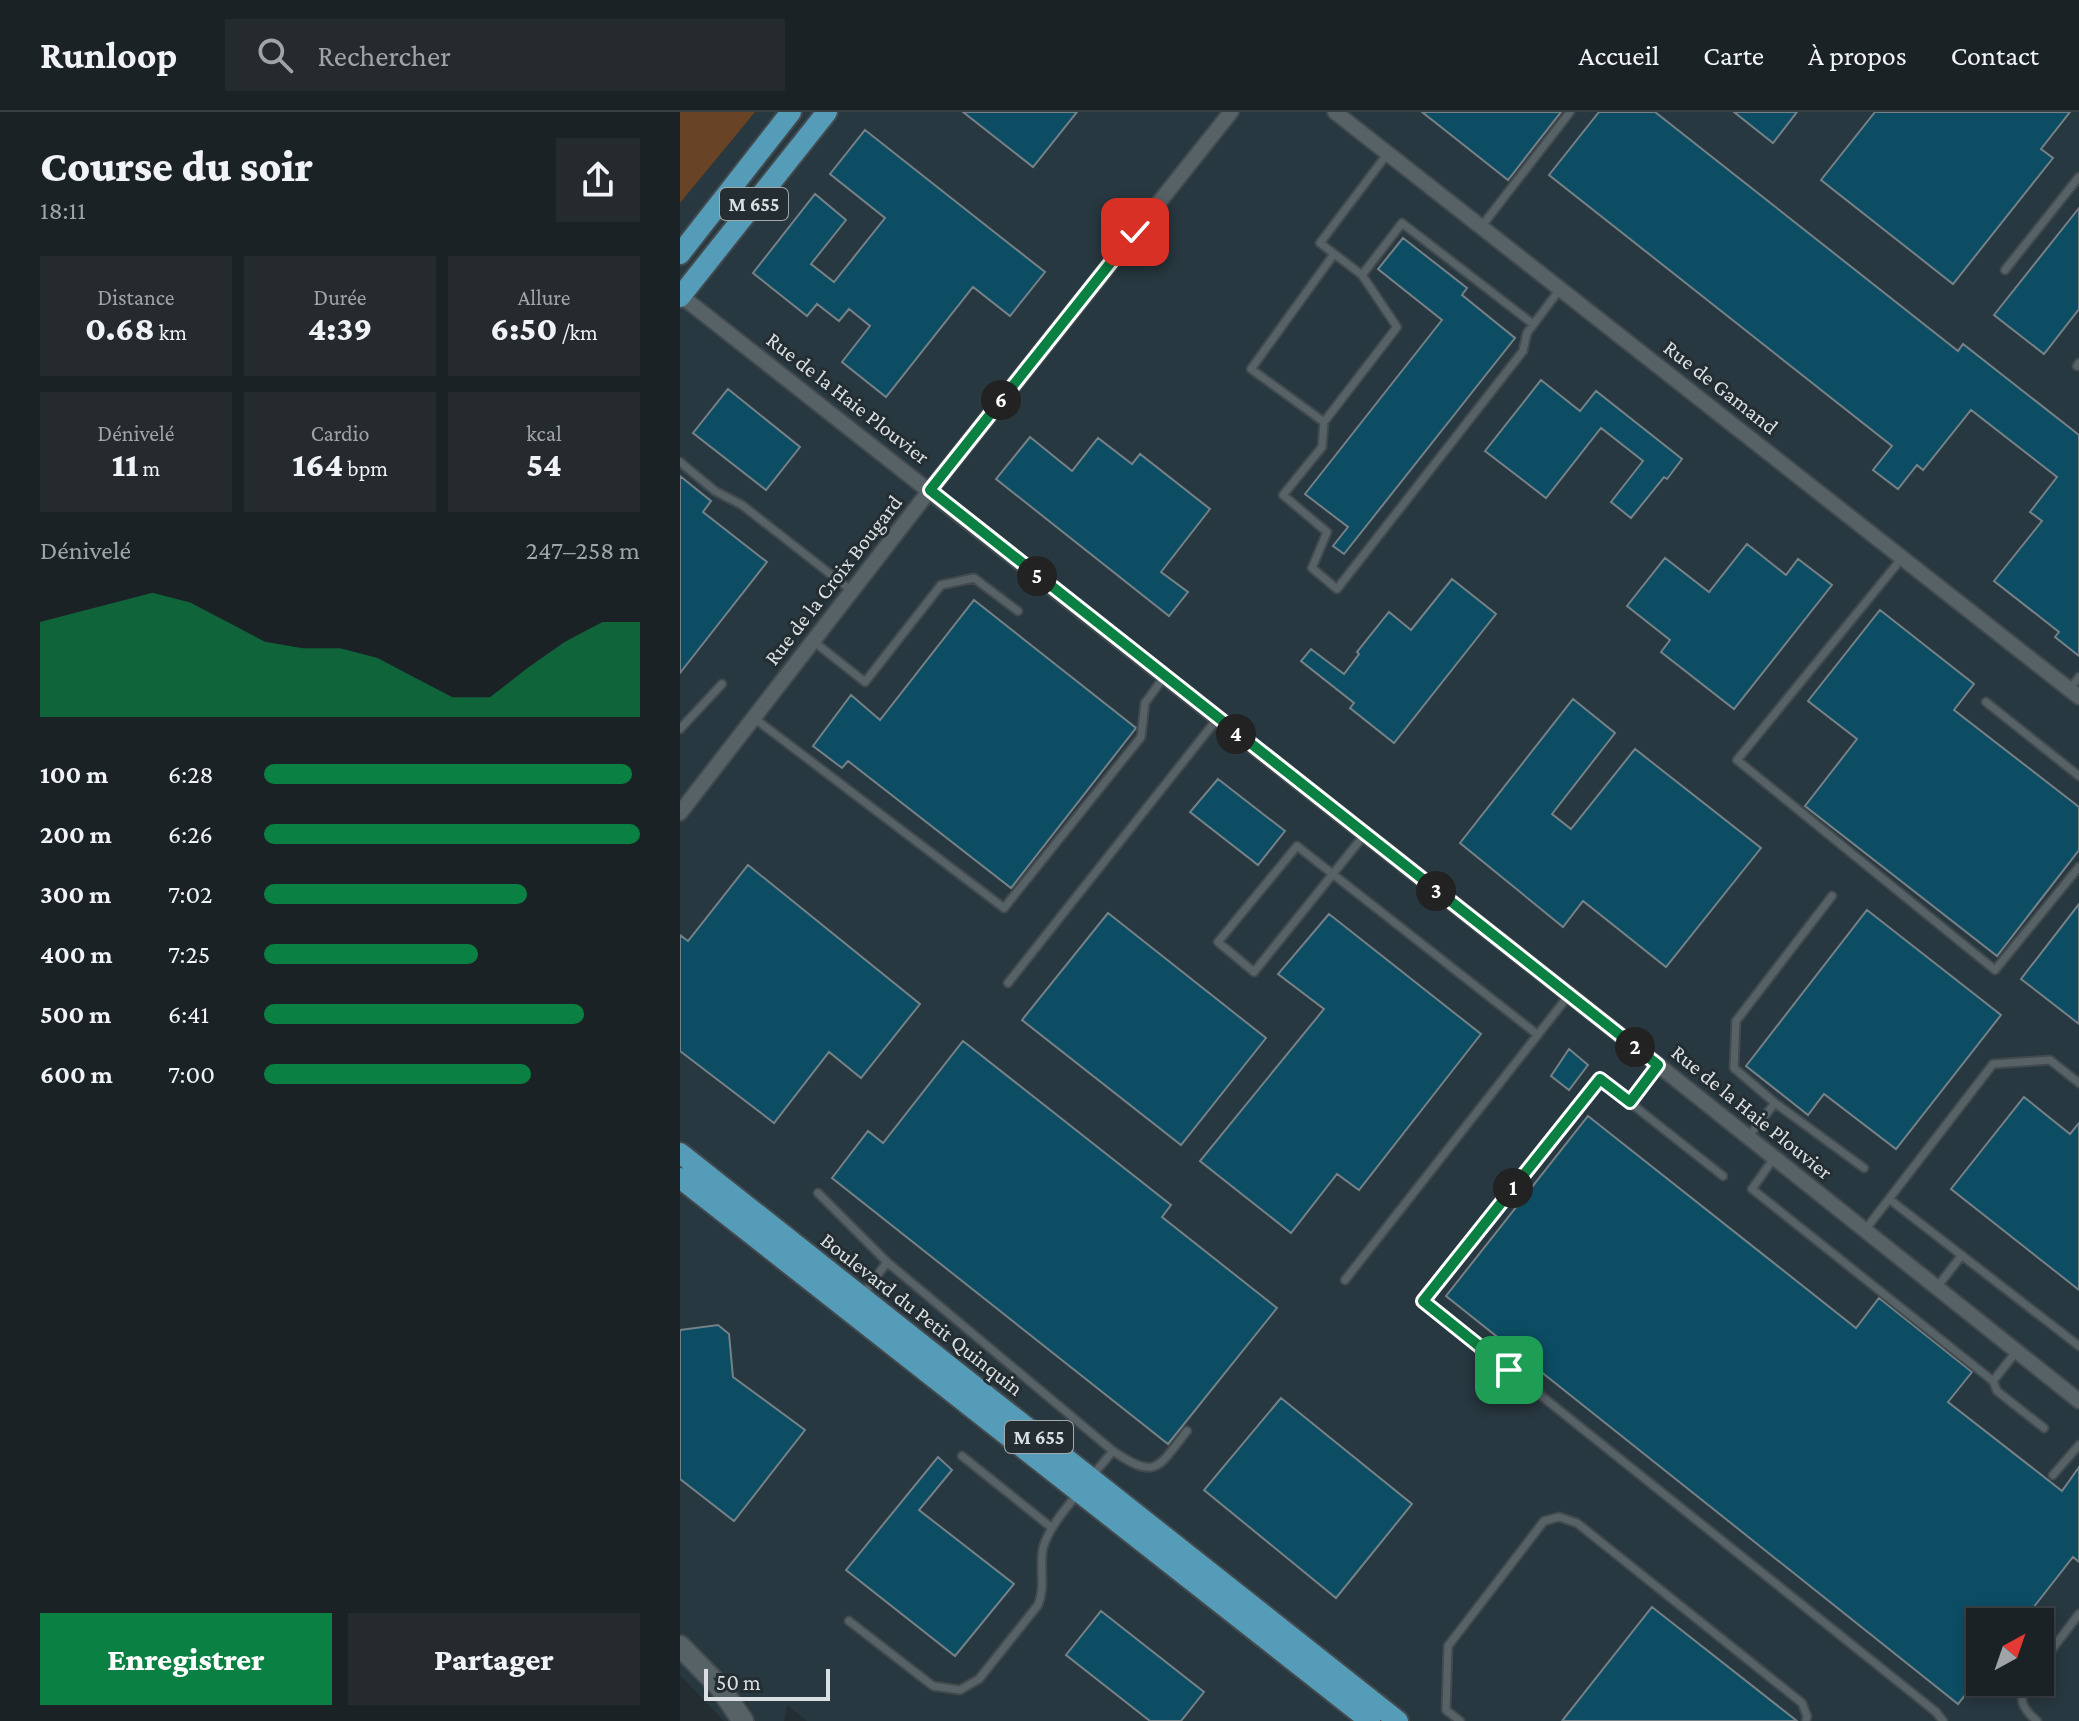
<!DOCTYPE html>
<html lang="fr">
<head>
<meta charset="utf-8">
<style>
	body { margin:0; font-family:"Crimson Pro",serif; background:#242a2e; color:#f1f3f6; height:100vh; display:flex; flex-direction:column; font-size:30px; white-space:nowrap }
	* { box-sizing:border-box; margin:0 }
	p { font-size:26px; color:#a0a4a7 }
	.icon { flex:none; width:44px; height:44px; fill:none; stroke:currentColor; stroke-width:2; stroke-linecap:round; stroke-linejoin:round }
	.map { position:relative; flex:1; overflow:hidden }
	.sheet { display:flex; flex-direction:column; background:#1b2226; width:680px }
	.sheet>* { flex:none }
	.needle { width:52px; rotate:40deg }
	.fabs { position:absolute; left:1286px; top:1496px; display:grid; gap:16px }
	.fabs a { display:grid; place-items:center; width:88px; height:88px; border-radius:0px; background:#1b2226; box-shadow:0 4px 12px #0003,0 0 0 2px #393f43; font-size:40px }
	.scale { position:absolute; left:24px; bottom:20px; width:126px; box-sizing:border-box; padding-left:8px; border:4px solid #d9dfe2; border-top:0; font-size:22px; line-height:28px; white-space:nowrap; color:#d9dfe2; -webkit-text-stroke:6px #242e32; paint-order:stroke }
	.pin { position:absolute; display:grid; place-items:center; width:68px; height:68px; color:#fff; margin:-34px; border-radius:16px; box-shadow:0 4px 12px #0006 }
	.km { position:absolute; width:40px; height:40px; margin:-20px; border-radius:50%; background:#222; color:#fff; font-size:22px; line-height:40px; text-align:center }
	.round { display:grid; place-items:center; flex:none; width:84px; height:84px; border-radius:0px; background:#242a2e }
	.headline { display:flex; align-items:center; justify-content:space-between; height:136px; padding:0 40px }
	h1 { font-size:44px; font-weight:800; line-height:60px }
	.figures { display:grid; grid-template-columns:repeat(3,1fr); gap:12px; height:136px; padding:8px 40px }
	.figures div { display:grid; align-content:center; border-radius:0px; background:#242a2e; text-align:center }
	.figures b { font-size:34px; font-weight:800 }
	.figures small { font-size:22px; font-weight:400 }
	.figures p { font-size:22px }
	.chart { height:224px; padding:16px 40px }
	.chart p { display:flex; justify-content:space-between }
	.chart svg { width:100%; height:144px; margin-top:8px; fill:#0b8043; opacity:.7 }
	.cta { display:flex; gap:16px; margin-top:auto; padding:16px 40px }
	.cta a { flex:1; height:92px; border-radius:0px; background:#0b8043; color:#fff; font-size:32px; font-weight:800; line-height:92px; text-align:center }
	.cta a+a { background:#242a2e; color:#f1f3f6 }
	ul { padding:0 40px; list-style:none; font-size:26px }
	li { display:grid; grid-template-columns:128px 96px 1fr; align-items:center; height:60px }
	li i { height:20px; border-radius:10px; background:#0b8043 }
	header { display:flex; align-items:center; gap:48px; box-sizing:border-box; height:112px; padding:0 40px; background:#1b2226; border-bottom:2px solid #393f43 }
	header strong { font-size:38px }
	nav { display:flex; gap:44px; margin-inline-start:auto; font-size:28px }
	.search { width:560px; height:72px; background:#242a2e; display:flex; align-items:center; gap:20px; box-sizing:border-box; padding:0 28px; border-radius:0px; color:#a0a4a7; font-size:30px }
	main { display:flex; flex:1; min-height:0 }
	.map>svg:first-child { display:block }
</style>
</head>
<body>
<header>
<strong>Runloop</strong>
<div class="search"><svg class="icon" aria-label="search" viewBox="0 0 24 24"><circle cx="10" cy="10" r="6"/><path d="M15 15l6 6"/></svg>Rechercher</div>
<nav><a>Accueil</a><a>Carte</a><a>À propos</a><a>Contact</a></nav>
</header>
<main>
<section class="sheet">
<div class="headline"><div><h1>Course du soir</h1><p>18:11</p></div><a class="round"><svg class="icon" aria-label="share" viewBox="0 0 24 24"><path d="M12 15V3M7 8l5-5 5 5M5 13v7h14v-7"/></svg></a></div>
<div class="figures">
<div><p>Distance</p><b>0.68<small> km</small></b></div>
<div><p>Durée</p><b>4:39</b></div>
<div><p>Allure</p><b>6:50<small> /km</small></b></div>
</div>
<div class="figures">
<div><p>Dénivelé</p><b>11<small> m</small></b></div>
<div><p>Cardio</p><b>164<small> bpm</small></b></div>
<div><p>kcal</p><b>54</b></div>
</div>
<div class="chart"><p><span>Dénivelé</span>247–258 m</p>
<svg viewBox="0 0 160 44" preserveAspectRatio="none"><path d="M0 44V15L10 12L20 9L30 6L40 9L50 15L60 21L70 23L80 23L90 26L100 32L110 38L120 38L130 29L140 21L150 15L160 15V44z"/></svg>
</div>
<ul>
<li><b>100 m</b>6:28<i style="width:98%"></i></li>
<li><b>200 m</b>6:26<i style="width:100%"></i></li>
<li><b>300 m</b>7:02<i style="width:70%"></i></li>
<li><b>400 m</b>7:25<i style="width:57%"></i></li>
<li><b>500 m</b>6:41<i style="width:85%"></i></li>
<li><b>600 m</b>7:00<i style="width:71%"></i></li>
</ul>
<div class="cta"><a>Enregistrer</a><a>Partager</a></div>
</section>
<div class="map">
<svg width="1399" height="1609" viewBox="0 0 1399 1609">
	<rect width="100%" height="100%" fill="#242e32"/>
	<path fill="#283840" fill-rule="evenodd" d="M75,0h1324v1609h-1272l-20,-16 -3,16h-60l-44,-46v-1472zM1300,1510h60v60h-60z"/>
	<path fill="#684326" d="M0,0h75l-75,91z"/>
	<path fill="#0c4d64" stroke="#758186" stroke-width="2" d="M283,0h114l-44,55z
		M742,0h139l-53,68z
		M919,0h56l303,239 5,-7 116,91v221l-24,-19 4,-5 -65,-51 48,-60 -12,-9 27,-35 -86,-67 -48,60 -6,-5 -19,24 -25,-19 19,-24 -343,-271z
		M1054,0h63l-24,31z
		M1195,0h195l-29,37 12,9 -100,126 -132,-104z
		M185,18l180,142 -35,44 -37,-29 -87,110 -44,-35 28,-36 -21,-17 -10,12 -22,-17 -10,12 -54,-43 62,-79 31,26 -35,44 23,18 51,-64 -55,-44z
		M1399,96v101l-35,45 -50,-39z
		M723,126l64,50 -5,7 53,43 -171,216 -11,-8 15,-19 -43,-33 137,-174 -64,-51z
		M861,268l39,31 16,-20 86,68 -15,20 -3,-2 -33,41 -20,-16 32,-41 -42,-33 -55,70 -61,-47z
		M48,277l72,58 -34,43 -73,-57z
		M350,325l42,34 26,-33 34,26 8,-10 70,55 -49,63 27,20 -19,24 -173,-137z
		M0,364l31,25 -8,11 64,50 -87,111z
		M1067,432l39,31 12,-16 34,26 -98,124 -73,-57 9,-12 -43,-34 38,-48 44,34z
		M772,467l44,35 -102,129 -44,-35 4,-5 -53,-42 10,-12 33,25 15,-20 -2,-2 32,-40 22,18z
		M294,488l162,128 -125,160 -163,-127 -6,7 -29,-22 38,-51 29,25z
		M1200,498l94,74 -20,26 125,97v43l-82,106 -192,-150 52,-67 -49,-38z
		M893,587l42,34 -63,81 19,15 64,-80 126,99 -95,119 -83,-66 -20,26 -103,-84z
		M538,667l67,52 -27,34 -68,-53z
		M68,753l172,139 -59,74 -32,-26 -55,71 -94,-72v-116l8,6z
		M1399,792v120l-58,-45z
		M1187,798l134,105 -105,134 -72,-55 -16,21 -62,-49z
		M428,801l158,125 -85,107 -159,-125z
		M649,802l152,120 -122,156 -22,-16 -46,59 -91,-72 124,-152 -46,-35z
		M283,929l208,164 -9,12 115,91 -109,136 -336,-266 36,-47 15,12z
		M889,937l19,16 -19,25 -18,-14z
		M1344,985l46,37 9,-11v167l-128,-101z
		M908,1004l268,212 23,-30 93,74 -24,30 114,89 17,-24v95l-6,-5 -51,65h-42v54l-22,28 -512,-408z
		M38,1213l11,9 4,43 72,53 -71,91 -54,-42v-149z
		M601,1286l131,106 -76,94 -132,-108z
		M258,1345l14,13 -33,40 95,74 -59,72 -109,-86z
		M972,1495l145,114h-235z
		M421,1499l103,81 -23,29h-31l-84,-66z"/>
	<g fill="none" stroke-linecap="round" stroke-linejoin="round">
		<defs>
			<path id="lane" d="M801,115l89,-115
				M654,142l-83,115 73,53 73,-95 -35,-52 -42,-32 68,-90
				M1325,158l74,-93
				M682,163l40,-52 131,101
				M1397,254l2,-3
				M644,310l-2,25 -39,48 44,37 -15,36 25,21 186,-238 4,-18 33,-44
				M0,350l35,29 27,14 110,86
				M1222,446l-165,202 258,210 84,-103
				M133,529l52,41 76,-97 33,-7 44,33
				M1390,577l9,-12
				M1306,590l93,74
				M74,606l250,190 137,-171 4,-34 19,-26
				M0,617l42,-45
				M685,722l-111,138 -36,-30 79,-96 241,189
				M1152,784l-96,125 -2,47 41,35 89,65
				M328,871l209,-264
				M950,990l28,-37
				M1068,1025l27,-34
				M1094,1046l-22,31 241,192 4,10 47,37
				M1043,1064l-123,-97 -177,222 513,411 7,9
				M138,1081l69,69 226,189c44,30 45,16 74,-20
				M1209,1087l190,147
				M1185,1118l128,-166 57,-4 29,23
				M665,1168l224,-285
				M1257,1175l25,-32
				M183,1183l24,-33
				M1313,1269l23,-29
				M282,1344l90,72
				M1373,1363l26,-30
				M411,1365l22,-26
				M169,1509l84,65 27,4 19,-11 59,-74c8,-19 1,-37 5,-57 6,-21 22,-38 35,-55
				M1360,1553l39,-51
				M1347,1570c-10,18 -4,27 10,39
				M780,1609l-14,-11 2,-64 96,-125 15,-4 18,6 225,180 5,13 -1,5"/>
			<path id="street" d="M655,0l744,585
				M0,183l978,770 421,336
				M0,701l250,-323 301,-378"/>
			<path id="secondary" d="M0,1534l39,40 24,35"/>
			<path id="primary" d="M0,142l111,-142
				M0,185l147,-185
				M0,1041l718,568
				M0,1066l690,543"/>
		</defs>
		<use href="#lane" stroke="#424a4e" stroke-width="11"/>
		<use href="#street" stroke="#424a4e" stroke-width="18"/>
		<use href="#secondary" stroke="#424a4e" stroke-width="24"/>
		<use href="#primary" stroke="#424a4e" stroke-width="24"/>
		<use href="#lane" stroke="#576267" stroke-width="7"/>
		<use href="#street" stroke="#576267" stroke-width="14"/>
		<use href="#secondary" stroke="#576267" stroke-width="20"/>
		<use href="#primary" stroke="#559cb9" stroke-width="20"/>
	</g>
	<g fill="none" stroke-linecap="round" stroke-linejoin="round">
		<defs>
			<path id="route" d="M455,120l-205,258 728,575 -28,37 -30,-23 -177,222 86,69"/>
		</defs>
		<use href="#route" stroke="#fff" stroke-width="16"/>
		<use href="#route" stroke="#0b8043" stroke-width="10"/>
	</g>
	<g text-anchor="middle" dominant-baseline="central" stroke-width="6" stroke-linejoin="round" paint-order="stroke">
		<g fill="#242e32" stroke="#a3aaad" stroke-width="2">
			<rect x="40" y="76" width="68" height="32" rx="6"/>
			<rect x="325" y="1309" width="68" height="32" rx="6"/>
		</g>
		<g font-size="20" font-weight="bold" fill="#d9dfe2">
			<text x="74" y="92">M 655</text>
			<text x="359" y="1325">M 655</text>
		</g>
		<g font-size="22" fill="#d9dfe2" stroke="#242e32">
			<text transform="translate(1041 275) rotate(38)">Rue de Gamand</text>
			<text transform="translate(168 286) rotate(38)">Rue de la Haie Plouvier</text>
			<text transform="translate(153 468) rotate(-52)">Rue de la Croix Bougard</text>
			<text transform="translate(1072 1000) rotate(39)">Rue de la Haie Plouvier</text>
			<text transform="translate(242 1202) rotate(38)">Boulevard du Petit Quinquin</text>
		</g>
	</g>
</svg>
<div class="fabs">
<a><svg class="needle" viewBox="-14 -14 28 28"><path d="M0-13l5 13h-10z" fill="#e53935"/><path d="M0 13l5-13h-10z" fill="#a0a4a7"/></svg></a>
</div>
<div class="scale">50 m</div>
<div class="pin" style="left:829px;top:1258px;background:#1e9e55"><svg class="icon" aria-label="arrive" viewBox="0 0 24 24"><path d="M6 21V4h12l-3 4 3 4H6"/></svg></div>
<div class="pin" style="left:455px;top:120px;background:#d93025"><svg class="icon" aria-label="check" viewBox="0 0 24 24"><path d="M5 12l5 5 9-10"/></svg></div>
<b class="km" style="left:833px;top:1076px">1</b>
<b class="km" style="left:955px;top:935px">2</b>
<b class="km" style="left:756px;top:779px">3</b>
<b class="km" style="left:556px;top:622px">4</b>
<b class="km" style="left:357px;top:464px">5</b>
<b class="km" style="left:321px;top:288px">6</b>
</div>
</main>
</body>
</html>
